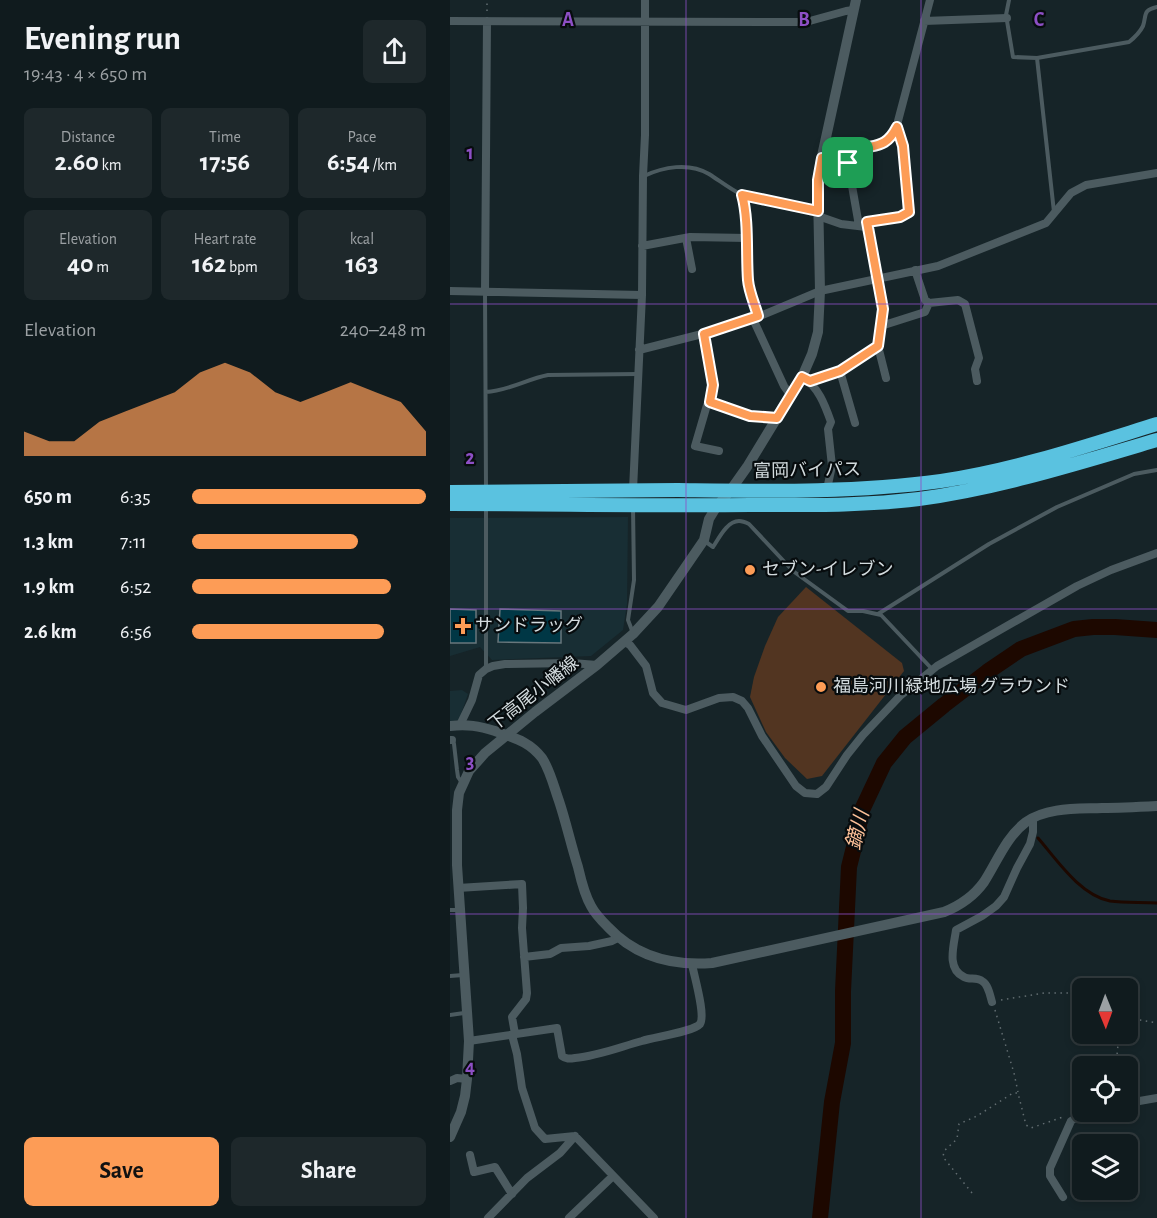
<!DOCTYPE html>
<html lang="en">
<head>
<meta charset="utf-8">
<style>
	body { margin:0; font-family:"Alegreya Sans","Noto Sans JP",sans-serif; background:#1e282b; color:#f1f3f6; height:100vh; display:flex; flex-direction:column; font-size:22px; white-space:nowrap }
	* { box-sizing:border-box; margin:0 }
	p { font-size:20px; color:#9ca1a4 }
	.icon { flex:none; width:33px; height:33px; fill:none; stroke:currentColor; stroke-width:2; stroke-linecap:round; stroke-linejoin:round }
	.map { position:relative; flex:1; overflow:hidden }
	.side { display:flex; flex-direction:column; background:#101b1e; width:450px }
	.side>* { flex:none }
	.needle { width:39px; rotate:179deg }
	.buttons { position:absolute; left:622px; top:978px; display:grid; gap:12px }
	.buttons a { display:grid; place-items:center; width:66px; height:66px; border-radius:9px; background:#101b1e; box-shadow:0 3px 9px #0003,0 0 0 2px #30393c; font-size:30px }
	.pin { position:absolute; display:grid; place-items:center; width:51px; height:51px; color:#fff; margin:-26px; border-radius:12px; box-shadow:0 3px 9px #0006 }
	.round { display:grid; place-items:center; flex:none; width:63px; height:63px; border-radius:9px; background:#1e282b }
	.overview { display:flex; align-items:center; justify-content:space-between; height:102px; padding:0 24px }
	h1 { font-size:33px; font-weight:700; line-height:45px }
	.stats { display:grid; grid-template-columns:repeat(3,1fr); gap:9px; height:102px; padding:6px 24px }
	.stats div { display:grid; align-content:center; border-radius:9px; background:#1e282b; text-align:center }
	.stats b { font-size:26px; font-weight:700 }
	.stats small { font-size:16px; font-weight:400 }
	.stats p { font-size:16px }
	.chart { height:168px; padding:12px 24px }
	.chart p { display:flex; justify-content:space-between }
	.chart svg { width:100%; height:108px; margin-top:6px; fill:#fd9c56; opacity:.7 }
	.action { display:flex; gap:12px; margin-top:auto; padding:12px 24px }
	.action a { flex:1; height:69px; border-radius:9px; background:#fd9c56; color:#111; font-size:24px; font-weight:700; line-height:69px; text-align:center }
	.action a+a { background:#1e282b; color:#f1f3f6 }
	ul { padding:0 24px; list-style:none; font-size:20px }
	li { display:grid; grid-template-columns:96px 72px 1fr; align-items:center; height:45px }
	li i { height:15px; border-radius:8px; background:#fd9c56 }
	main { display:flex; flex:1; min-height:0 }
	.map>svg:first-child { display:block }
</style>
</head>
<body>
<main>
<section class="side">
<div class="overview"><div><h1>Evening run</h1><p>19:43 · 4 × 650 m</p></div><a class="round"><svg class="icon" aria-label="share" viewBox="0 0 24 24"><path d="M12 15V3M7 8l5-5 5 5M5 13v7h14v-7"/></svg></a></div>
<div class="stats">
<div><p>Distance</p><b>2.60<small> km</small></b></div>
<div><p>Time</p><b>17:56</b></div>
<div><p>Pace</p><b>6:54<small> /km</small></b></div>
</div>
<div class="stats">
<div><p>Elevation</p><b>40<small> m</small></b></div>
<div><p>Heart rate</p><b>162<small> bpm</small></b></div>
<div><p>kcal</p><b>163</b></div>
</div>
<div class="chart"><p><span>Elevation</span>240–248 m</p>
<svg viewBox="0 0 160 44" preserveAspectRatio="none"><path d="M0 44V34L10 38L20 38L30 30L40 26L50 22L60 18L70 10L80 6L90 10L100 18L110 22L120 18L130 14L140 18L150 22L160 34V44z"/></svg>
</div>
<ul>
<li><b>650 m</b>6:35<i style="width:100%"></i></li>
<li><b>1.3 km</b>7:11<i style="width:71%"></i></li>
<li><b>1.9 km</b>6:52<i style="width:85%"></i></li>
<li><b>2.6 km</b>6:56<i style="width:82%"></i></li>
</ul>
<div class="action"><a>Save</a><a>Share</a></div>
</section>
<div class="map">
<svg width="707" height="1218" viewBox="0 0 707 1218">
	<rect width="100%" height="100%" fill="#162428"/>
	<path fill="#182e34" d="M178,517l-1,87 -4,26 -32,26 -99,4 -12,-13 -30,9v-138z
		M12,690l6,4 -9,26 -9,1v-30z"/>
	<path fill="#523521" d="M356,587l96,76 2,8 -82,105 -15,3 -22,-21 -19,-26 -16,-35 4,-20 11,-31 13,-29z"/>
	<g fill="none" stroke-linecap="round" stroke-linejoin="round">
		<path stroke="#1d0800" stroke-width="3" d="M588,838c19,22 42,57 72,63 15,2 32,1 47,2"/>
		<path stroke="#1d0800" stroke-width="16" d="M370,1218l12,-116 11,-59v-52l6,-124 9,-36 3,-19 23,-49 21,-26 39,-32 43,-33 34,-23 53,-20 19,-2h22l42,3"/>
	</g>
	<path fill="#003745" stroke="#68777c" stroke-width="1.5" d="M0,609l26,1v33h-26z
		M50,609l61,2v32l-63,-1z"/>
	<g fill="none" stroke-linecap="round" stroke-linejoin="round">
		<path stroke="#626d71" stroke-width="1.5" stroke-dasharray="1.5 4.5" stroke-linecap="butt" d="M37,11v-11
			M551,1000l43,-7h39
			M545,1010l19,63 4,19
			M678,1018l29,5
			M666,1066l3,-32
			M522,1193l-29,-36 1,-6 13,-12 2,-15 18,-8 36,-23h5l8,32 5,3 32,-11"/>
		<path stroke="#4c5b60" stroke-width="4" d="M559,0l-3,15 7,42 24,1 92,-16c5,-4 11,-10 14,-16 4,-12 -1,-15 14,-19
			M587,58l17,154
			M194,176c19,-9 45,-14 65,-2 11,7 21,15 33,21l75,16
			M35,292l1,196
			M36,392c22,-1 41,-13 62,-17l90,-1
			M256,542l7,5c6,-9 14,-26 26,-26 2,0 8,2 10,3l44,47 55,40h15l18,4 51,54
			M428,614l111,-70 68,-37 77,-33 23,-4
			M183,633l-5,-13 6,-40 -1,-73
			M36,668v-160
			M3,741l1,3 3,26 1,7 4,6
			M0,910h9
			M0,976l13,-1
			M0,1015l14,-2"/>
		<path stroke="#4c5b60" stroke-width="8" d="M0,21l356,1 40,-11 8,-1
			M474,21l83,-3
			M372,158l26,5
			M292,195c7,25 4,58 6,85 1,12 7,25 10,36
			M368,216l23,8 25,3
			M418,227l-10,-7 -10,-57 3,-10c21,-11 33,-1 46,-26
			M236,238l6,31
			M192,246l48,-9 57,1
			M465,270l10,30 4,3 29,-3 7,4 14,54 -4,11 2,12
			M0,291l192,4
			M35,292l2,-271
			M303,319l31,67 7,10
			M431,326l44,-14 4,-9
			M254,334c3,17 16,57 3,71l-12,41 24,5
			M189,350l67,-17 47,-14 67,-28 118,-25 108,-43 25,-30 15,-8 71,-12
			M390,371l15,52
			M352,377c16,9 23,28 29,45l-3,7 4,37 -5,23
			M436,378l-8,-32 5,-38 -16,-86 33,-5 9,-5 1,-5 -7,-61 -6,-19 1,-6 32,-121
			M360,381l30,-10 38,-25
			M260,402l40,14 27,2
			M183,490l9,-195 1,-119 2,-41v-135
			M174,642l6,3 16,21 7,27 9,10 24,7 33,-12 14,-1 9,4 6,7 14,28 34,50 9,7 12,1 9,-7 21,-32 16,-20 37,-39 37,-30 140,-80 34,-16 46,-17
			M10,725l12,-25 7,-25 7,-6 7,-3 12,-2 67,-1 25,2
			M0,740h2
			M8,888l64,-4 1,24 -1,20 5,65 -1,6 -14,18 3,17
			M74,957l26,-3 11,-6 28,-2 23,-5 6,-3
			M542,1002c-2,-7 -4,-18 -10,-21 -5,-4 -13,-1 -18,-4 -18,-8 -10,-32 -8,-47l26,-14 14,-10 8,-9 13,-29 13,-24 3,-12v-14
			M62,1035l5,19 5,34 13,40 10,11 30,-3
			M19,1041l88,-13 5,28c4,3 7,3 13,2 23,-2 45,-11 67,-17 12,-4 51,-9 58,-17 6,-9 -6,-48 -8,-60
			M0,1081l7,-3 10,1
			M678,1103l29,-5
			M20,1155l4,17 21,-5 17,27
			M613,1197l-13,-21v-8l21,-47 14,-9
			M38,1218l39,-40 33,-25 15,-17 79,82
			M119,1218l44,-42"/>
		<path stroke="#4c5b60" stroke-width="10" d="M0,726c17,-2 29,0 45,5 19,7 34,10 47,27 8,12 12,29 17,43 7,21 12,44 19,66 3,13 6,27 13,39 4,8 11,15 17,21 28,30 64,39 104,36l232,-51c15,-6 30,-16 40,-30 13,-20 22,-45 42,-60 21,-15 51,-13 76,-14 18,0 37,-1 55,-2
			M0,1137l11,-25 4,-16 2,-17 2,-38 -12,-176v-55l2,-17 10,-22 16,-18 50,-41 62,-47 36,-31 25,-27 46,-67 5,-21 8,-13 13,-15 17,-24 55,-90 10,-23 6,-22 2,-41 -2,-98 2,-28 36,-165"/>
		<path stroke="#5ac2e0" stroke-width="14" d="M0,492c76,-1 152,-2 228,-2 87,1 176,3 263,-9 74,-11 145,-35 216,-57
			M0,504c100,0 200,2 300,1 57,0 113,1 169,-6 81,-11 160,-36 238,-59"/>
	</g>
	<g fill="none" stroke-linecap="round" stroke-linejoin="round">
		<defs>
			<path id="route" d="M447,127l6,19 6,66 -9,5 -33,5 16,87 -5,37 -38,25 -30,10 -8,-4 -25,41 -27,-2 -40,-14 3,-17 -9,-51 54,-18c-3,-11 -9,-24 -10,-36 -2,-26 1,-60 -6,-85l76,16v-31l4,-22 26,5 3,-10c21,-11 33,-1 46,-26z"/>
		</defs>
		<use href="#route" stroke="#fff" stroke-width="12"/>
		<use href="#route" stroke="#fd9c56" stroke-width="8"/>
	</g>
	<path fill="none" stroke="#8d4fc5" stroke-width="1.5" stroke-opacity="0.55" d="M236,0v1218M471,0v1218M0,304h707M0,609h707M0,914h707"/>
	<g fill="#fd9c56" stroke="#070c0e" stroke-width="2">
		<circle cx="300" cy="570" r="6"/>
		<path d="M10 617h6v6h6v6h-6v6h-6v-6h-6v-6h6z"/>
		<circle cx="371" cy="687" r="6"/>
	</g>
	<g text-anchor="middle" dominant-baseline="central" stroke-width="4.5" stroke-linejoin="round" paint-order="stroke">
		<g font-size="18" fill="#d3dbde" stroke="#070c0e">
			<text transform="translate(357 471) rotate(-1)">富岡バイパス</text>
			<text transform="translate(84 694) rotate(-38)">下高尾小幡線</text>
		</g>
		<g font-size="18" fill="#d3dbde" stroke="#070c0e" text-anchor="start">
			<text x="312" y="570">セブン-イレブン</text>
			<text x="25" y="626">サンドラッグ</text>
			<text x="383" y="687">福島河川緑地広場 グラウンド</text>
		</g>
		<g font-size="20" font-style="italic" fill="#fbbf97" stroke="#070c0e">
			<text transform="translate(408 830) rotate(-76)">鏑川</text>
		</g>
	</g>
	<g font-size="20" text-anchor="middle" font-weight="bold" fill="#8d4fc5" stroke="#070c0e" stroke-width="4.5" stroke-linejoin="round" paint-order="stroke">
		<text x="118" y="26">A</text>
		<text x="354" y="26">B</text>
		<text x="589" y="26">C</text>
		<text x="20" y="159">1</text>
		<text x="20" y="464">2</text>
		<text x="20" y="768">3</text>
		<text x="20" y="1073">4</text>
	</g>
</svg>
<div class="buttons">
<a><svg class="needle" viewBox="-14 -14 28 28"><path d="M0-13l5 13h-10z" fill="#e53935"/><path d="M0 13l5-13h-10z" fill="#9ca1a4"/></svg></a>
<a><svg class="icon" aria-label="locate" viewBox="0 0 24 24"><circle cx="12" cy="12" r="6"/><path d="M12 2v4M12 18v4M2 12h4M18 12h4"/></svg></a>
<a><svg class="icon" aria-label="layers" viewBox="0 0 24 24"><path d="M12 4l9 5-9 5-9-5zM3 14l9 5 9-5"/></svg></a>
</div>
<div class="pin" style="left:398px;top:163px;background:#1e9e55"><svg class="icon" aria-label="arrive" viewBox="0 0 24 24"><path d="M6 21V4h12l-3 4 3 4H6"/></svg></div>
</div>
</main>
</body>
</html>
